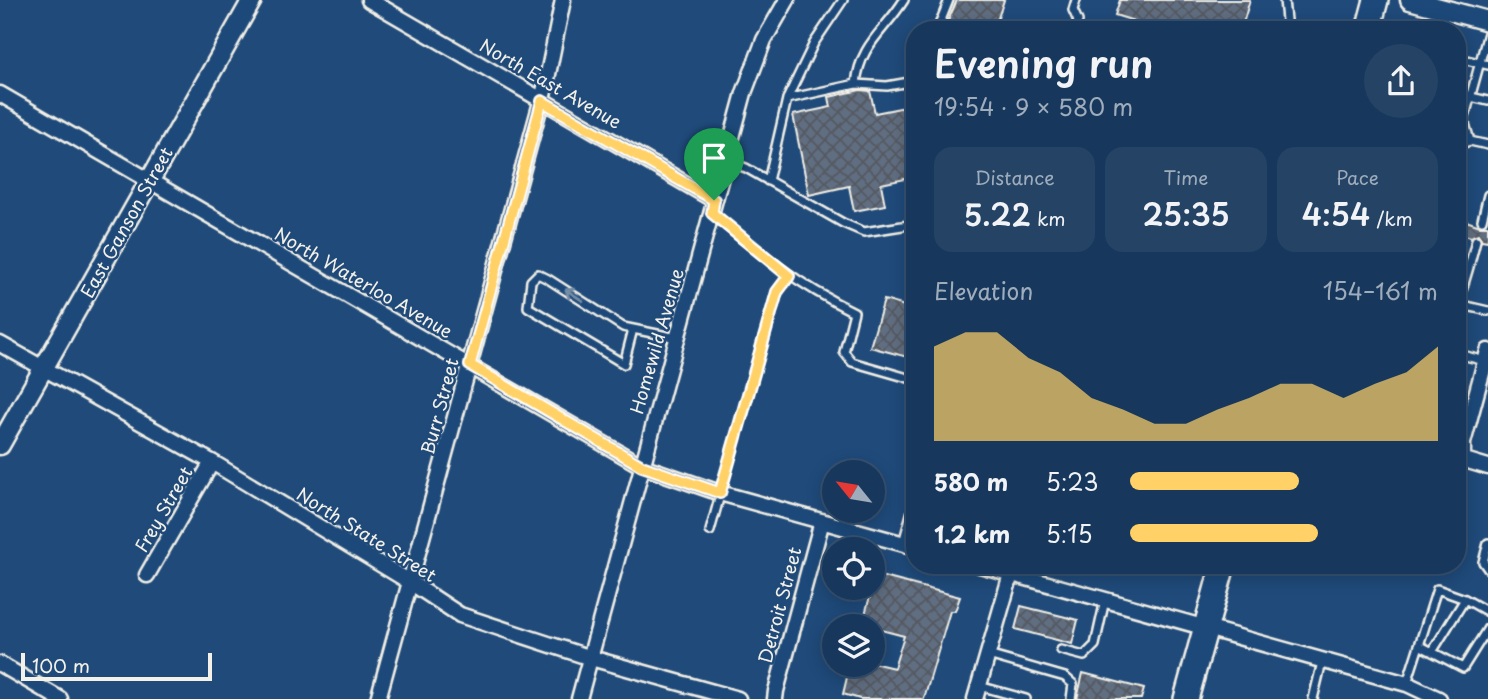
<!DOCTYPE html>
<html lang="en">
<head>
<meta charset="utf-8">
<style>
	body { margin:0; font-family:"Playpen Sans",sans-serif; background:#244365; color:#f1f3f6; height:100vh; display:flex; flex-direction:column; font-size:26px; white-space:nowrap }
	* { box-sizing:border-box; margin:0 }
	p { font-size:23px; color:#9eacbb }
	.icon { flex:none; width:38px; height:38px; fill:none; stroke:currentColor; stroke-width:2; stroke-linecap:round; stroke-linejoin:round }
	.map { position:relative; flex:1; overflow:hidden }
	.side { position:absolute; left:906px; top:21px; width:560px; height:553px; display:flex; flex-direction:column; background:#17385c; border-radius:28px; box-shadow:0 4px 18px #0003,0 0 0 2px #365272 }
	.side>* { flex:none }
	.needle { width:46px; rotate:300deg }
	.tools { position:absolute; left:822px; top:460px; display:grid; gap:14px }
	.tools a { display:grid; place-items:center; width:63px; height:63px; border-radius:50%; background:#17385c; box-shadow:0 4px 18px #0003,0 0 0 2px #365272; font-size:35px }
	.scale { position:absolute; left:21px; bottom:18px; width:191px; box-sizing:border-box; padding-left:7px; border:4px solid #f4f1e8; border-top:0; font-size:19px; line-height:24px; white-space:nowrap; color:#f4f1e8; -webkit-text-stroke:5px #1f4a7a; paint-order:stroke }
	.pin { position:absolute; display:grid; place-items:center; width:60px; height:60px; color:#fff; margin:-72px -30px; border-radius:50% 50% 50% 0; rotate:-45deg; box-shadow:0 0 7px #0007 }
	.pin .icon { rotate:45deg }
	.round { display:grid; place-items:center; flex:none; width:74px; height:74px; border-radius:37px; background:#244365 }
	.head { display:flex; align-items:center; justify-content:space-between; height:119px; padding:0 28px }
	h1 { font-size:38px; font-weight:600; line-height:52px }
	.figures { display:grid; grid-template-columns:repeat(3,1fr); gap:10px; height:119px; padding:7px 28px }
	.figures div { display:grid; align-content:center; border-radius:18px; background:#244365; text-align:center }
	.figures b { font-size:30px; font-weight:600 }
	.figures small { font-size:19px; font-weight:400 }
	.figures p { font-size:19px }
	.chart { height:196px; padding:14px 28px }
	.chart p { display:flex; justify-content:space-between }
	.chart svg { width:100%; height:126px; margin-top:7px; fill:#ffd166; opacity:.7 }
	ul { padding:0 28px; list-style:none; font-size:23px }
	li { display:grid; grid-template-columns:112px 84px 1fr; align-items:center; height:52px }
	li i { height:18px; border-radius:9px; background:#ffd166 }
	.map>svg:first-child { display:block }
</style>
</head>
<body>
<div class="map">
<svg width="1488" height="699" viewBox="0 0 1488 699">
	<defs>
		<pattern id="building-cross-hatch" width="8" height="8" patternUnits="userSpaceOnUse" patternTransform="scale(1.75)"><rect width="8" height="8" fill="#616e81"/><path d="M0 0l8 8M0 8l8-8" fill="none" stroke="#545961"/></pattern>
	</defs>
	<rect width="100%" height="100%" fill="#1f4a7a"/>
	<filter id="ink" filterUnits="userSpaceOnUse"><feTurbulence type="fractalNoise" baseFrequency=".0143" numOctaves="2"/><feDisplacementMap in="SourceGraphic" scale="14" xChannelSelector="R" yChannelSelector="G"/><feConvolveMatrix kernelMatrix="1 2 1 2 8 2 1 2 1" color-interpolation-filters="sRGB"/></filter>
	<g filter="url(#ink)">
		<path fill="url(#building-cross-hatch)" stroke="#f4f1e8" stroke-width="2" d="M957,0h47l-10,30h-50z
			M1120,0h130l-9,30h-110l3,-9 -19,-6z
			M860,90l10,1 5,22 40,-8v72l-34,7 4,21 -31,6 -5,-25 -40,9 -16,-80 38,-8 -2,-10z
			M1458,218l22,8h8v15l-6,-1 -4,-6 -7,3 -13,-4z
			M884,300l31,9v50l-45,-12z
			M876,575l84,22 -5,14h-5l-26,88h-64l-17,-5 7,-29h23v-2l21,5 10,-32 -42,-11z
			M1021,606l57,14 -6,24 -57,-15z
			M1083,673l61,16 -3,10h-64z"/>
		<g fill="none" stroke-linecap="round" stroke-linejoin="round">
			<defs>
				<path id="service" d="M1284,0l3,30
					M937,30l12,-30
					M1075,30l3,-9 -5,-11 3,-10
					M1488,33l-24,87 6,21 18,4
					M1458,58l30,7
					M856,84c4,-40 28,-52 48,-84
					M1458,94l30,7
					M787,99l69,-15 31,2 28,-5
					M1458,145l12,-4
					M726,161l20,7 97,55 21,9 51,-8
					M768,181l19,-82 27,-56 29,-43
					M712,213c46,40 87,72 142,99l-10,40 8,10 63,18
					M1482,220l6,-25
					M1458,264l11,3 -11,37
					M1469,267l7,-27
					M1458,304l30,7
					M633,329l-9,35 -96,-57 3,-26 7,-7 10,5 75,48 54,11
					M1458,354l27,7
					M710,531l67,-239 12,-16
					M903,543l12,-43
					M1488,543l-5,19 5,7
					M1419,645l44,23 25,-40
					M1061,650l23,6 11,-11 10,-45
					M1432,652l33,-53
					M988,655l77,22 8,7 -2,15
					M1407,683l30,-94 28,10 23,13
					M979,686l47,13
					M1313,699l9,-37"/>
				<path id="minor" d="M369,0l345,200
					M0,94l642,372 78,27 195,54
					M0,344l212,118 198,120 50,33 131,43 147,41
					M1458,458l30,9
					M1463,460v-17l25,-92
					M980,565l427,119 32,15
					M147,575l65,-113
					M0,664l60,35
					M378,699l168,-615 17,-84
					M579,699l165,-606 20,-53 23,-40
					M775,699l1,-8 46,-170
					M975,699l36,-125"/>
				<path id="tertiary" d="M1410,0l78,21
					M0,445l252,-445"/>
				<path id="primary" d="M1368,30l8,-30
					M1186,699l37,-134"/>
			</defs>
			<use href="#service" stroke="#f4f1e8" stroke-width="12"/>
			<use href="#minor" stroke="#f4f1e8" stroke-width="19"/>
			<use href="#tertiary" stroke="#f4f1e8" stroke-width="23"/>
			<use href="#primary" stroke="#f4f1e8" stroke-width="28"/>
			<use href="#service" stroke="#1f4a7a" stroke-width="7"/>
			<use href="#minor" stroke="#1f4a7a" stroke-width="14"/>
			<use href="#tertiary" stroke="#1f4a7a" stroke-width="18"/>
			<use href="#primary" stroke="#1f4a7a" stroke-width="23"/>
		</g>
		<defs><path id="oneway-shaft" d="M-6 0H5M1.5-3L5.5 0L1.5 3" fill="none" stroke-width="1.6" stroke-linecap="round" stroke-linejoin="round" transform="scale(1.75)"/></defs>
		<use stroke="#748da6" href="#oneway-shaft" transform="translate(574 295) rotate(-147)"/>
	</g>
	<g fill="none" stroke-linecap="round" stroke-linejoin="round" filter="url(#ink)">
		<defs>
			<path id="route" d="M542,101l172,99 -2,13 77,63 -12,16 -57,201 -78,-27 -172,-101z"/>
		</defs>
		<use href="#route" stroke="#fff" stroke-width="14"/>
		<use href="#route" stroke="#ffd166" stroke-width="9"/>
	</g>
	<g text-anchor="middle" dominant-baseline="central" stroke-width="5" stroke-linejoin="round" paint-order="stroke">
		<g font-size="18" fill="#f4f1e8" stroke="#1f4a7a">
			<text transform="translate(551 83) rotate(30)">North East Avenue</text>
			<text transform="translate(126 222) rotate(-61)">East Ganson Street</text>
			<text transform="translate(364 282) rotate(30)">North Waterloo Avenue</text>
			<text transform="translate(656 341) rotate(-74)">Homewild Avenue</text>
			<text transform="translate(439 406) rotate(-75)">Burr Street</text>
			<text transform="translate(163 509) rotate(-60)">Frey Street</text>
			<text transform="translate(367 534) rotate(32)">North State Street</text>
			<text transform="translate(779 605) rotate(-75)">Detroit Street</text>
		</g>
	</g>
</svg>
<div class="tools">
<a><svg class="needle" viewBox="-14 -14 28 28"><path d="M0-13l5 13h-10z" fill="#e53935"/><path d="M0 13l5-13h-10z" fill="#9eacbb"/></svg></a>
<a><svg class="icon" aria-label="locate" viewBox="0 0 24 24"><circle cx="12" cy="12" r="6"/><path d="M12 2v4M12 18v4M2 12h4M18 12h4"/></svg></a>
<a><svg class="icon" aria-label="layers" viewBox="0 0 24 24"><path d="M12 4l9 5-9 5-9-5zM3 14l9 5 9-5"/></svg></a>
</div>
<div class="scale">100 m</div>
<div class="pin" style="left:714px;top:200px;background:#1e9e55"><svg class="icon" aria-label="arrive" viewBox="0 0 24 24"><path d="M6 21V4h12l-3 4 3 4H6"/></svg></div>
<section class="side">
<div class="head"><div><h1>Evening run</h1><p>19:54 · 9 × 580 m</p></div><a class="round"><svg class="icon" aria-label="share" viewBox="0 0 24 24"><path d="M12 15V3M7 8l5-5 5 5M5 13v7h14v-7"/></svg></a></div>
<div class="figures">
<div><p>Distance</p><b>5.22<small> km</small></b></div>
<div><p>Time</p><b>25:35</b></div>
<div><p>Pace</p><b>4:54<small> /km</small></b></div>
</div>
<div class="chart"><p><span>Elevation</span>154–161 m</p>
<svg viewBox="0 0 160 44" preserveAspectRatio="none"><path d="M0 44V11L10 6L20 6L30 15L40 20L50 29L60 33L70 38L80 38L90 33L100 29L110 24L120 24L130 29L140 24L150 20L160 11V44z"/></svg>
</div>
<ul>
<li><b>580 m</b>5:23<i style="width:55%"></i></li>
<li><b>1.2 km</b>5:15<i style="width:61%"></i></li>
</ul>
</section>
</div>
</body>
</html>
